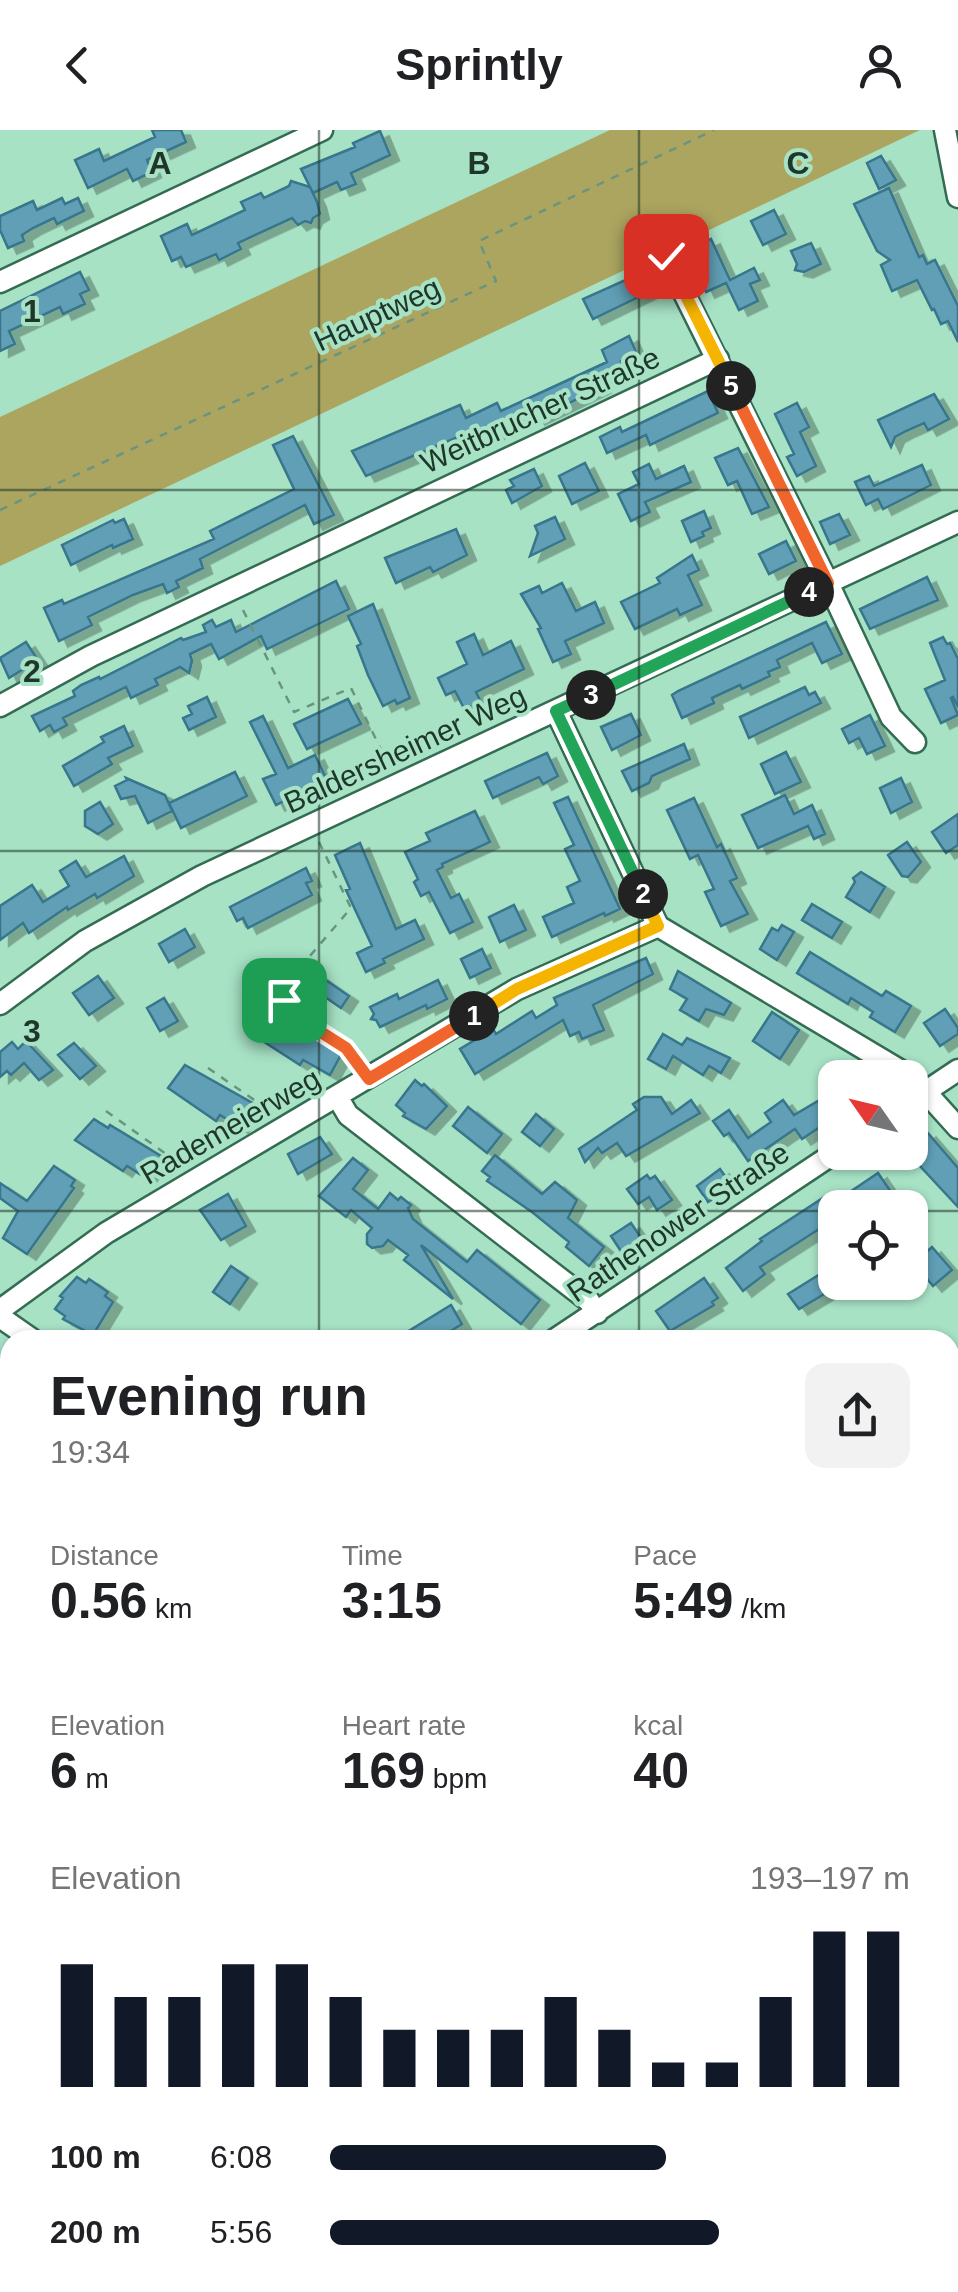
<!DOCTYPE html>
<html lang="en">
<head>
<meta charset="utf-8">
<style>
	body { margin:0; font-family:Arial,sans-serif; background:#f2f2f2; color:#202124; height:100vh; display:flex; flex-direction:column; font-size:38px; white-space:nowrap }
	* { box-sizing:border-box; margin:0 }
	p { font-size:32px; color:#757577 }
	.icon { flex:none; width:55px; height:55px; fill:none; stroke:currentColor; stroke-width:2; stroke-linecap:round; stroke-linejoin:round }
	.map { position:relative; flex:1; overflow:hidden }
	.details { position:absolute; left:0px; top:1200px; width:960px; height:962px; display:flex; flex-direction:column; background:#fff; border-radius:30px 30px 0 0; box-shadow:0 2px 8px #0004 }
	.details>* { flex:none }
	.needle { width:65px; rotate:304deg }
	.buttons { position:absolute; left:818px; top:930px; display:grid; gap:20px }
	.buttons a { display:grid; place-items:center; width:110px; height:110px; border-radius:20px; background:#fff; box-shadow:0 2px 8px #0004; font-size:50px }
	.pin { position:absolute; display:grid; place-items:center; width:85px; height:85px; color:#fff; margin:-42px; border-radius:20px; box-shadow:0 5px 15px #0006 }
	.km { position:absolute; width:50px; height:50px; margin:-25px; border-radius:50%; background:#222; color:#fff; font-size:28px; line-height:50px; text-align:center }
	.round { display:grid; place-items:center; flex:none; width:105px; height:105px; border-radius:20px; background:#f2f2f2 }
	.head { display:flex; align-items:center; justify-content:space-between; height:170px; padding:0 50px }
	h1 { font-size:55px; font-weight:600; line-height:75px }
	.figures { display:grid; grid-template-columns:repeat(3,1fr); gap:15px; height:170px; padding:10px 50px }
	.figures div { display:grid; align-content:center }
	.figures b { font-size:50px; font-weight:600 }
	.figures small { font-size:28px; font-weight:400 }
	.figures p { font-size:28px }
	.chart { height:280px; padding:20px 50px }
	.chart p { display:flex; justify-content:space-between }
	.chart svg { width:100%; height:180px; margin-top:10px; stroke:#111827; stroke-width:6 }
	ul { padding:0 50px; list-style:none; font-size:32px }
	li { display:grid; grid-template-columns:160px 120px 1fr; align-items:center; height:75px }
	li i { height:25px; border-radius:12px; background:#111827 }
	header { display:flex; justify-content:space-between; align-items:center; height:130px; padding:0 50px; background:#fff; font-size:45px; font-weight:600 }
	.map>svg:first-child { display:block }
</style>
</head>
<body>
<header><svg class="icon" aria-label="back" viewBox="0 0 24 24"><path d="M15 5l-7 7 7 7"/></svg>Sprintly<svg class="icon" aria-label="person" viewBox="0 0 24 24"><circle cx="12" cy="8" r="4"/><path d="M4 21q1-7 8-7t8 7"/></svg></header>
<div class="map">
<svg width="958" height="2162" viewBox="0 0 958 2162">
	<defs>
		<filter id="shadow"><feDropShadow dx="9" dy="5.5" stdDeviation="0" flood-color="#0004"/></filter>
	</defs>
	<rect width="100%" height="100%" fill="#a7e2c5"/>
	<path fill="#aca560" d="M610,0h310l-920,436v-149z"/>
	<path fill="#609fb6" stroke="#37768c" stroke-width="2.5" filter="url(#shadow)" d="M152,0h29l5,12 -39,18 5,12 -19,9 -6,-12 -39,19 -13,-28 24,-11 5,12 51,-24z
		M380,1l10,24 -39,18 5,11 -15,6 -4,-8 -24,11 -12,-24 54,-22 -2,-4z
		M881,26l15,24 -17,9 -12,-26z
		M291,51l19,6 7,15 3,12 -7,4 -2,5 -6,-2 -7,4 -6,-7 -54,25 3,6 -22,11 -3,-6 -30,13 -5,-10 -9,4 -11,-25 26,-12 5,11 53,-25 -4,-8 20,-9 3,5 25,-12z
		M889,58l30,69 4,-2 4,9 8,-4 23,46v36l-10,-21 -7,3 -7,-15 -2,1 -15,-30 -25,11 -11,-26 9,-5 -13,-9 -23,-47z
		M62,68l3,6 13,-6 6,13 -27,13 -3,-6 -21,10 -11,7 2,6 -16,7 -8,-18v-14l33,-15 4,9z
		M774,80l12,24 -23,11 -12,-24z
		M711,109l19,41 24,-12 6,12 -10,4 8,17 -19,9 -13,-27 -20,9 -20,-41z
		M811,113l10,21 -17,8 -9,-2 2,-6 -6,-13z
		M648,140l9,18 -64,31 -10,-20z
		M80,142l9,18 -9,4 5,10 -22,10 -3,-7 -51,24 6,13 -15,7v-40z
		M629,206l8,18 -16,7 4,8 -25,12 2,6 -66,32 -3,-7 -55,31 -6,-12 -106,45 -14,-25 108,-46 6,13 31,-15 4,8 106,-49 -5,-12z
		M708,261l10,22 -68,32 -4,-10 -39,18 -7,-16 20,-10 2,5z
		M934,264l15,25 -21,11 -4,-7 -18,8 -11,6 -4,10 -13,-27z
		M797,273l12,24 -9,5 16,34 -19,10 -10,-19 7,-3 -19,-40z
		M293,306l41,79 -20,9 -9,-19 -105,54 3,9 -27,13 3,6 -12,6 -4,-9 -30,11 -45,22 4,8 -33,16 -15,-33 18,-8 2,4 150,-65 -4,-8 84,-42 -21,-44z
		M738,318l31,59 -17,7 -15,-33 -9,4 -13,-27z
		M585,333l14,28 -27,13 -13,-28z
		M649,334l7,15 28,-13 7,16 -46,20 5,10 -19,9 -13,-27 21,-10 -6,-12z
		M922,335l9,20 -48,24 -5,-10 -12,6 -11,-23 14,-6 5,10z
		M534,339l8,17 -30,17 -6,-13 8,-4 -4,-6z
		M704,381l7,17 -9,4 2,4 -13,6 -9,-21z
		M839,384l11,21 -20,9 -10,-22z
		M555,387l10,22 -35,17 8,-23 -3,-7z
		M124,389l9,20 -20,9 -1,-3 -41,20 -9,-20 51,-25 2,3z
		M456,399l11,26 -34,17 -3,-5 -34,16 -11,-25z
		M786,411l10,20 -27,13 -10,-20z
		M692,425l7,15 -11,5 14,30 -22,10 -3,-6 -42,20 -14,-27 39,-19 -3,-5z
		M927,447l11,23 -68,29 -10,-20z
		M336,451l13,28 -82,40 -6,-13 -42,23 -8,-15 -21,10 2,7 -3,12 -9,-6 -25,12 3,6 -27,13 -5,-11 -63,31 4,7 -13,7 -4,-7 -10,6 -8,-15 43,-20 -2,-5 8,-6 18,-8 1,2 81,-41 2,2 23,-8 -3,-7 9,-5 4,7 15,-7 5,12z
		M562,453l14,28 19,-9 9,21 -39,18 6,13 -18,8 -15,-33 3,-1 -20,-34 18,-8 3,7z
		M373,474l37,94 -13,6 -2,-4 -12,6 -15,-31 -11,-29 4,-2 -13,-28z
		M826,492l16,32 -20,9 -10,-20 -35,17 3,7 -12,5 2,4 -28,13 -2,-4 -28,13 2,5 -32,15 -10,-23 6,-4z
		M474,504l9,21 28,-14 13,28 -48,23 8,16 -16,8 -13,-25 -9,4 -8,-17 29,-14 -10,-22z
		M943,507l4,7 3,-1 8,16v48l-5,-10 -2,1 7,17 -17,8 -16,-34 20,-9 -15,-37z
		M26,512l12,18 -29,18 -9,-20z
		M805,557l4,8 6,-3 6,11 -72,35 -9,-21z
		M207,567l9,20 -27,13 -6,-12 9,-4 -4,-8z
		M348,569l13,25 -54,25 -13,-25z
		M631,584l10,21 -29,15 -11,-23z
		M870,585l15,31 -18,8 -8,-16 -10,5 -7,-14z
		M263,586l25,52 27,-13 12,25 -51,25 -13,-26 13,-5 -26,-52z
		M124,596l9,20 -25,12 4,6 -38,22 -11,-20 41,-24 -3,-5z
		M684,614l6,15 -38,17 -3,7 -17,8 -10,-20z
		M786,622l15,30 -26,12 -14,-30z
		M547,623l11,23 -15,8 -4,-7 -46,21 -8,-17z
		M235,642l12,24 -66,32 -12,-25z
		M126,648l39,17 7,16 -24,12 -13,-27 -14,3 -6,-13 12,-6z
		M901,648l11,24 -21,11 -11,-25z
		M785,665l9,19 18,-9 13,29 -11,5 -6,-13 -50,22 -16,-33z
		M568,667l52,112 -15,7 -1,-3 -52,24 -9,-20 31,-14 -7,-16 13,-6 -15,-32 9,-4 -20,-42z
		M694,668l23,49 4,-3 16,34 -7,3 18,33 -27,12 -16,-34 9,-3 -16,-34 -8,4 -23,-49z
		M100,672l13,22 -15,10 -13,-8v-15z
		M475,681l15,31 -48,22 1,3 -6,3 14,28 8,-4 14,28 -23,11 -21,-41 -8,4 -7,-14 4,-3 -13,-27 25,-11 -4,-8z
		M958,684v31l-12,8 -14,-21z
		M907,712l14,20 -13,15 -6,-1 -14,-21z
		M360,713l36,86 19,-9 9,19 -41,20 2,4 -19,9 -9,-19 15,-7 -26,-56 4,-1 -15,-34z
		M124,726l10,20 -37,22 -2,-4 -27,16 -1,-3 -38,26 -6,-10 -23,17v-34l32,-21 11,17 26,-16 -9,-15 16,-10 10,16z
		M306,738l6,13 -6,2 6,12 -64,33 -5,-10 -6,3 -7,-14z
		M861,742l24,15 -15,25 -24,-15 9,-15 -2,-4z
		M812,774l30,18 -10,16 -30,-18z
		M514,775l12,25 -26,12 -11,-25z
		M782,795l12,7 -17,28 -17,-11 12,-21 6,3z
		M185,799l10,18 -26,15 -10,-18z
		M482,819l9,19 -21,10 -9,-19z
		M810,822l72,44 4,-5 25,15 -16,26 -25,-15 3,-5 -22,-14 -3,6 -51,-31z
		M646,828l7,16 -60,31 11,25 -22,9 -3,-7 -9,4 -7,-16 -88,54 -15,-25 33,-20 3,5 36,-23 4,7 21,-13 -3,-7z
		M304,835l45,31 -8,12 -45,-31z
		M678,841l53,32 -7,12 -18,-6 -7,12 -19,-11 7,-11 -17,-10z
		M98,846l16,22 -25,17 -16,-22z
		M438,850l9,19 -20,10 -1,-4 -46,22 -4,-7 -5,-1 3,-5 -4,-7 27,-13 2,5z
		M164,868l14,23 -18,10 -13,-23z
		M945,879l13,19v6l-18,12 -16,-23z
		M772,882l27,18 -19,29 -27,-18z
		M274,884l69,37 -13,24 -27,-15 -3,5 -45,-29z
		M663,904l19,11 5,-7 43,20 -9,15 -12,-7 -6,9 -30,-19 -7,13 -18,-10z
		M26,911l27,29 -14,10 -15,-17 -13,12 -4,-4 -7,6v-25l12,-10 6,7z
		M74,913l22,23 -16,13 -22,-24z
		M185,935l71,40 -17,22 -19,-12 -4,6 -48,-33z
		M415,950l7,6 2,-2 23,22 -21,23 -23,-13 2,-3 -9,-8z
		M835,961v26l-33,22 -7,-10 -47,32 -19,-28 -5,3 -11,-15 16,-11 19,28 23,-16 -6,-9 18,-13 11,15z
		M644,967h17l11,17 19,-14 9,13 -74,43 -9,-13 -15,10 -4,-5 -13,14 -6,-13 58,-39 -4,-6z
		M468,977l34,27 -15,19 -34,-27z
		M536,984l18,15 -14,17 -18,-14z
		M94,989l14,9 2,-3 56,34 -8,11 -4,-3 -8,11 -19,-12 -4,5 -48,-31z
		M927,1002l31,36v39l-51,-55z
		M320,1007l12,17 -34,20 -10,-20z
		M495,1025l47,39 13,-12 22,18 -9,18 36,29 -15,19 -23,-19 3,-5 -37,-30 -45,-31 3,-4 -8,-6z
		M353,1028l15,12 -15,19 25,20 12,-16 8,7 3,-3 10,8 -3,3 5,11 54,43 10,-12 63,50 -19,24 -100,-79 32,54 -49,-39 4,-5 -20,-15 -5,6 -11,2 -5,-4v-10l5,-6 -21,-18 -5,7 -27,-21z
		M54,1036l21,14 -4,6 3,2 -47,66 -24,-16 15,-27 -18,-13v-15l27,18z
		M720,1039l12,17 -24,16 -11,-16z
		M878,1043l24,35h-67v9l-5,5 -70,45 5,7 -22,17 -17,-23 36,-27 -2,-2 69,-45 6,8z
		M647,1045l3,4 5,-3 17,24 -15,10 -8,-13 -11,7 -11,-15z
		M228,1064l18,32 -25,14 -21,-30z
		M631,1093l15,22 -20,14 -15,-23z
		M932,1117l20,23 -19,16 -19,-23z
		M231,1136l17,12 -18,26 -17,-12z
		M825,1141l11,16 -37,22 -11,-15z
		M77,1147l9,6 3,-4 19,13 -3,4 8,6 -20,33 -30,-16 2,-3 -10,-7 8,-11 -3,-2z
		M704,1148l14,20 -6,4 2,3 -44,26 -14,-20z
		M451,1175l11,19 -26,16h-42z"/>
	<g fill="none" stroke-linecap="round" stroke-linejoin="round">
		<defs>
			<path id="minor" d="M945,0l13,67
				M666,127l162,326 63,134 24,25
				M0,152l322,-152
				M0,576l91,-50 627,-297
				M556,581l102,215
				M658,796l255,152 45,50
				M0,874l85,-63 117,-65 756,-354
				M338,968l10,17 241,186 8,12
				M910,972l48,-32
				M0,1180l106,-77 411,-244 141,-63
				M0,1187l33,23
				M554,1210l282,-188
				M0,1309l10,-14
				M950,1360l8,-4
				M950,1458l8,6
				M950,1852l8,6
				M950,2027l8,-13
				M0,2107l10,3
				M950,2113l8,4
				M168,2152l37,10
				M57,2162l2,-10
				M378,2162l3,-10
				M883,2162l4,-10"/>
		</defs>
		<use href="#minor" stroke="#336c53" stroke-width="25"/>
		<path stroke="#69957f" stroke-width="2.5" stroke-dasharray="8 8" stroke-linecap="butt" d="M0,380l496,-229 -17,-40 235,-111
			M243,480l51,102 57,-24 38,78
			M319,712l32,66 -60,70 2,10 -8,12 1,9 60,40 11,12
			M208,938l65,45
			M106,981l74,53
			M603,1201l11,9
			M0,1563l10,-18
			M0,1614l10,5
			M0,1796l4,7 -4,7"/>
		<use href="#minor" stroke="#fff" stroke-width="20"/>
	</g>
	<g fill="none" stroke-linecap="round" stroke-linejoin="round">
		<defs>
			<path id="split-1" d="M284,870l2,10 60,38 23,31 105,-63"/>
			<path id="split-2" d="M474,886l43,-27 141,-63 -15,-32"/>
			<path id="split-3" d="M591,565l-35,16 87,183"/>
			<path id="split-4" d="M591,565l218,-103"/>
			<path id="split-5" d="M731,256l97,197 -19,9"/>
			<path id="split-6" d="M666,126l65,130"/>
		</defs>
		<use href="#split-1" stroke="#fff" stroke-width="20"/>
		<use href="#split-2" stroke="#fff" stroke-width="20"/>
		<use href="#split-3" stroke="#fff" stroke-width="20"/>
		<use href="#split-4" stroke="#fff" stroke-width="20"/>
		<use href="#split-5" stroke="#fff" stroke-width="20"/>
		<use href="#split-6" stroke="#fff" stroke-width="20"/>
		<use href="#split-1" stroke="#f0652b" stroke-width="12"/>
		<use href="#split-2" stroke="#f5b400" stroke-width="12"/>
		<use href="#split-3" stroke="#22a559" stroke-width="12"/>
		<use href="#split-4" stroke="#22a559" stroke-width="12"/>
		<use href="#split-5" stroke="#f0652b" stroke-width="12"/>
		<use href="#split-6" stroke="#f5b400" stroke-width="12"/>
	</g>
	<path fill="none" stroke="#1f372b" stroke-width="2.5" stroke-opacity="0.55" d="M319,0v1210M639,0v1210M0,360h958M0,721h958M0,1081h835M910,1081h48M0,1441h10M950,1441h8M0,1802h10M950,1802h8M319,2152v10M639,2152v10"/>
	<g text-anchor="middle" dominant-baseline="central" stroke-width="8" stroke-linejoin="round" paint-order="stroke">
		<g font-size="30" fill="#1f372b" stroke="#a7e2c5">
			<text transform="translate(377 184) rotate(-25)">Hauptweg</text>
			<text transform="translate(540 280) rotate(-25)">Weitbrucher Straße</text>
			<text transform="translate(405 619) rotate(-25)">Baldersheimer Weg</text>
			<text transform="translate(230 996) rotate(-30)">Rademeierweg</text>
			<text transform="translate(678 1092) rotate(-34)">Rathenower Straße</text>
		</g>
	</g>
	<g font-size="32" text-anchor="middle" font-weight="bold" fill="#1f372b" stroke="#a7e2c5" stroke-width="8" stroke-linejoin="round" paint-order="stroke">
		<text x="160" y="44">A</text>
		<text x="479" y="44">B</text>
		<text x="798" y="44">C</text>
		<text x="32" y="192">1</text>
		<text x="32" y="552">2</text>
		<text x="32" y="912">3</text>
	</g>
</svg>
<div class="buttons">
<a><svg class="needle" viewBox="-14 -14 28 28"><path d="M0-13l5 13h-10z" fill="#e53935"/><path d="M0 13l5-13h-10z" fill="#757577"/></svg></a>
<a><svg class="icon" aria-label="locate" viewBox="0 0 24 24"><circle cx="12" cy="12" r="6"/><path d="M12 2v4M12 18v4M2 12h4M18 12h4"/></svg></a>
</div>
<div class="pin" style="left:284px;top:870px;background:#1e9e55"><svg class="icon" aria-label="arrive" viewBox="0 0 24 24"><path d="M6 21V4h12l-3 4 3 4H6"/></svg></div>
<div class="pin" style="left:666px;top:126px;background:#d93025"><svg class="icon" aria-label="check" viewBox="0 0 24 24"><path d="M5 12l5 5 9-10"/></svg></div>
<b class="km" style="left:474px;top:886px">1</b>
<b class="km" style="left:643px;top:764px">2</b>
<b class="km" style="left:591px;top:565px">3</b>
<b class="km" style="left:809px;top:462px">4</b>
<b class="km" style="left:731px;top:256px">5</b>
<section class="details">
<div class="head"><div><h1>Evening run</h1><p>19:34</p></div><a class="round"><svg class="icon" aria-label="share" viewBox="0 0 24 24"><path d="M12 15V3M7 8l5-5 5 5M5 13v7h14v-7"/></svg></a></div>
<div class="figures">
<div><p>Distance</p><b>0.56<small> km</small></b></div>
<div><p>Time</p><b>3:15</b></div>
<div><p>Pace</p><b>5:49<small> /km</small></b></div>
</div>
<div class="figures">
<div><p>Elevation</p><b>6<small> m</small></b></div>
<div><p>Heart rate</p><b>169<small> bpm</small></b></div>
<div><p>kcal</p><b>40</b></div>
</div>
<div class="chart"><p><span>Elevation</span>193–197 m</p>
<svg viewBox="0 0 160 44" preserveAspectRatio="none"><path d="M5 44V14M15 44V22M25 44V22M35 44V14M45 44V14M55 44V22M65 44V30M75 44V30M85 44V30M95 44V22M105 44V30M115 44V38M125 44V38M135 44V22M145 44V6M155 44V6"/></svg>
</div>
<ul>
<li><b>100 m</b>6:08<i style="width:58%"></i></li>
<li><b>200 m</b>5:56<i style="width:67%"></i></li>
</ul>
</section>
</div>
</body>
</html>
